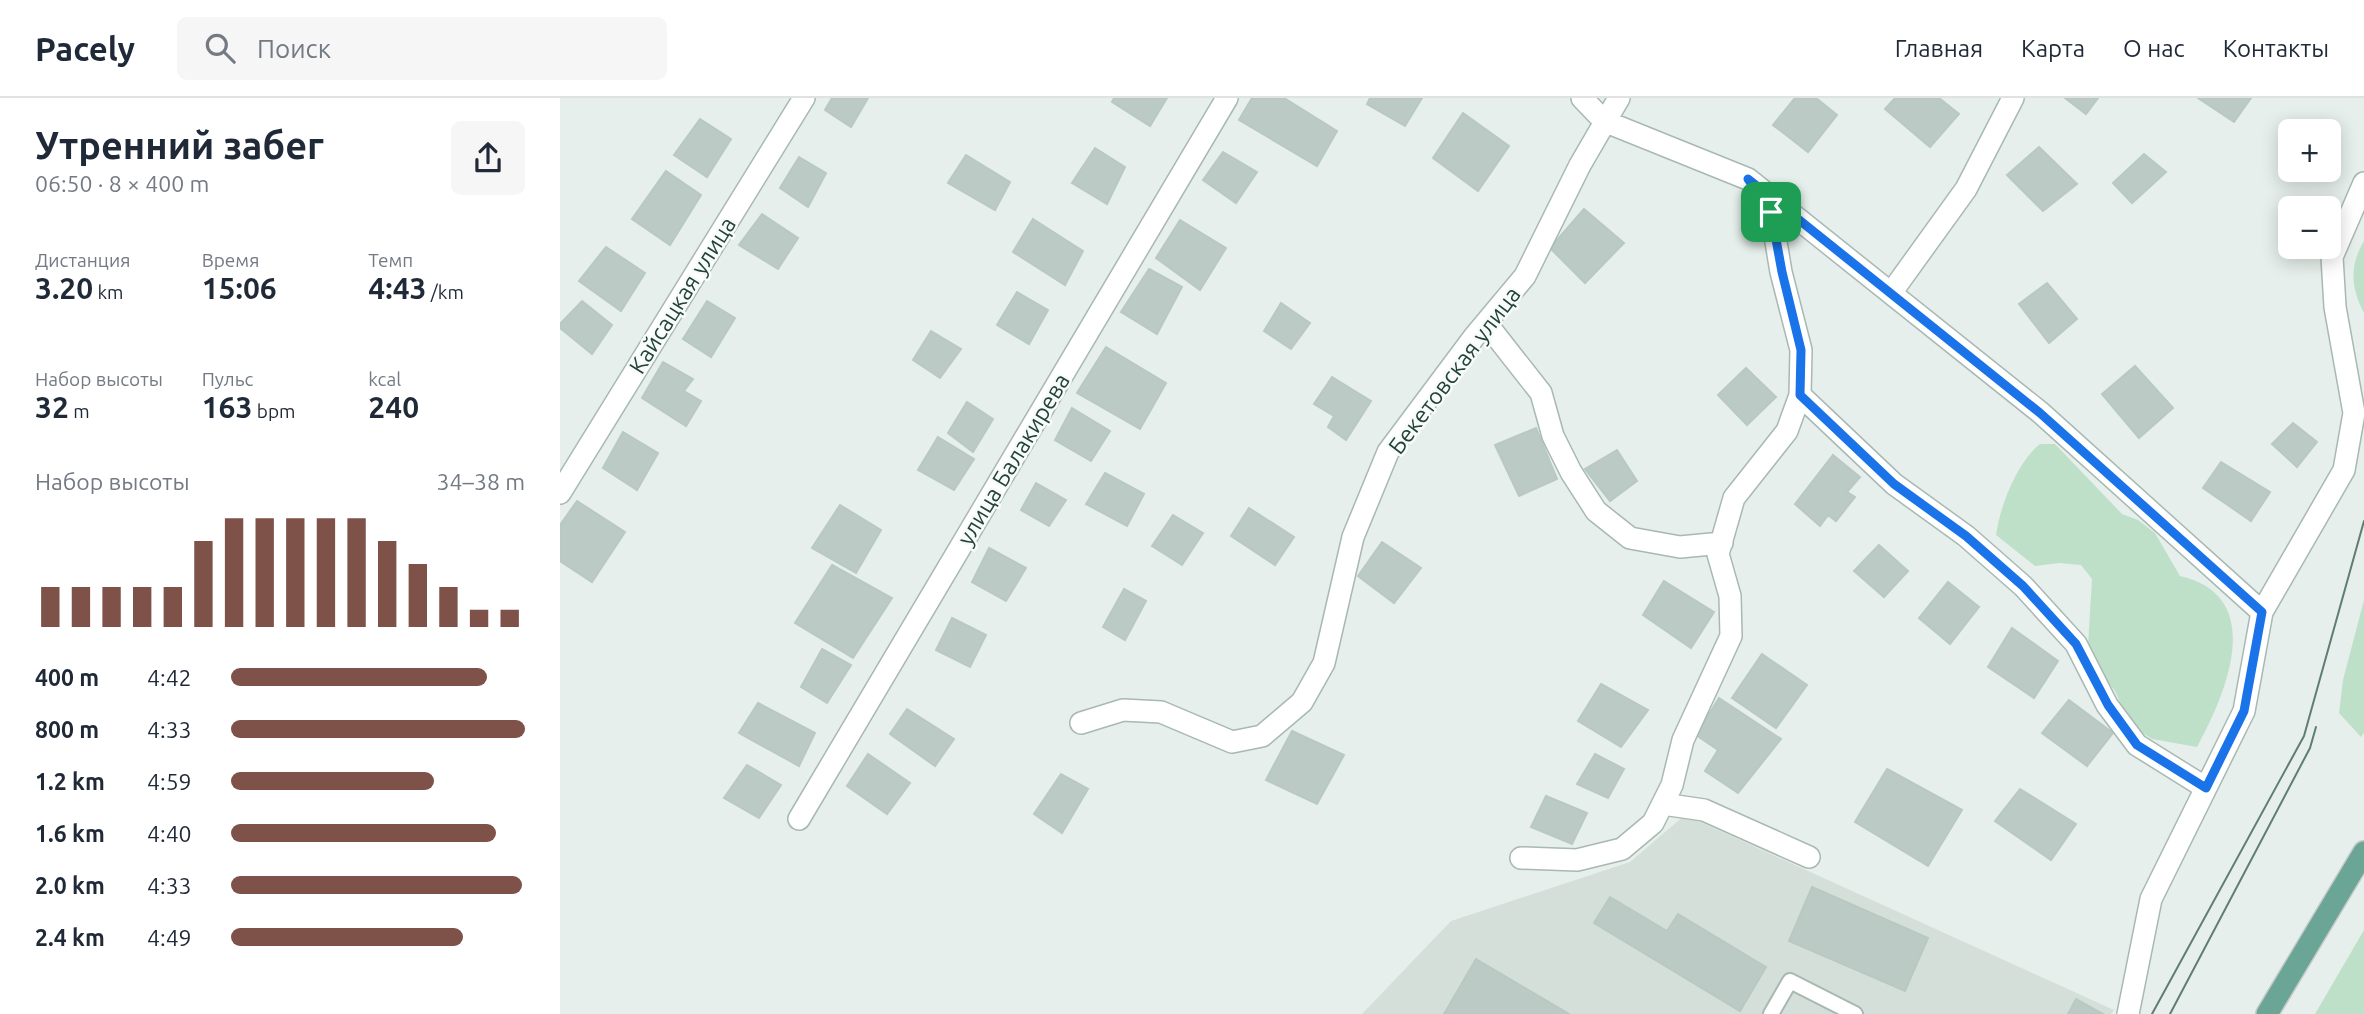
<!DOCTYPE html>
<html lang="ru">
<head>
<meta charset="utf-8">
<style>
	body { margin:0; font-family:Ubuntu,sans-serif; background:#f6f6f7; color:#1f2937; height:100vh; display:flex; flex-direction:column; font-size:26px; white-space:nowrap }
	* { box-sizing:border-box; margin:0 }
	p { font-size:23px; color:#747a83 }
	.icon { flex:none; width:38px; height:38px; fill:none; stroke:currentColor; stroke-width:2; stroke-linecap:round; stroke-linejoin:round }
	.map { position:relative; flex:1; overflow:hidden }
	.drawer { display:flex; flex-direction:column; background:#fff; width:560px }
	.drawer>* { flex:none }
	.fabs { position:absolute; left:1718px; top:21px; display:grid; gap:14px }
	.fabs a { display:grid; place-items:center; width:63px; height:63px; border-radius:10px; background:#fff; box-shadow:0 4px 18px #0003; font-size:35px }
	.pin { position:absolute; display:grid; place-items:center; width:60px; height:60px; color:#fff; margin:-30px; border-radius:14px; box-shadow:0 4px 10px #0006 }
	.round { display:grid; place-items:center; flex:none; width:74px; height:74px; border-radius:10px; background:#f6f6f7 }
	.head { display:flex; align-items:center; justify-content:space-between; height:119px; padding:0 35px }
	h1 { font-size:38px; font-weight:700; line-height:52px }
	.metrics { display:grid; grid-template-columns:repeat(3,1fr); gap:10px; height:119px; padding:7px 35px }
	.metrics div { display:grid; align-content:center }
	.metrics b { font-size:30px; font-weight:700 }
	.metrics small { font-size:19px; font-weight:400 }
	.metrics p { font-size:19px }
	.chart { height:196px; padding:14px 35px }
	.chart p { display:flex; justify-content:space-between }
	.chart svg { width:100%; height:126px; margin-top:7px; stroke:#7f5249; stroke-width:6 }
	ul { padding:0 35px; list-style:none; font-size:23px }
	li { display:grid; grid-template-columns:112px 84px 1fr; align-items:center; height:52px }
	li i { height:18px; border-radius:9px; background:#7f5249 }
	header { display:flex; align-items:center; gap:42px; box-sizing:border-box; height:98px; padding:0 35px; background:#fff; border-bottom:2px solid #e0e1e3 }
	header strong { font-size:33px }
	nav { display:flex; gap:38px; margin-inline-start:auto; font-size:24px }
	.search { width:490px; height:63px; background:#f6f6f7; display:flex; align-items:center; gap:18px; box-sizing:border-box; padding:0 24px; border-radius:10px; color:#747a83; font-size:26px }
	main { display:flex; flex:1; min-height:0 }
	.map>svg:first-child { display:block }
</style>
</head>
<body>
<header>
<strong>Pacely</strong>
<div class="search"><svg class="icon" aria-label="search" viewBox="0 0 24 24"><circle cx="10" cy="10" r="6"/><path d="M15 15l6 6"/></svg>Поиск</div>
<nav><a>Главная</a><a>Карта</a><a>О нас</a><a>Контакты</a></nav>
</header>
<main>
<section class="drawer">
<div class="head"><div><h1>Утренний забег</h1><p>06:50 · 8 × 400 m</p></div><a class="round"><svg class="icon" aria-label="share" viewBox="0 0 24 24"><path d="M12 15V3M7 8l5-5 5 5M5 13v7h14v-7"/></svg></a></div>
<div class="metrics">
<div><p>Дистанция</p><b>3.20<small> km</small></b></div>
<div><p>Время</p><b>15:06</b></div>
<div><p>Темп</p><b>4:43<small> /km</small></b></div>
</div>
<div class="metrics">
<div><p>Набор высоты</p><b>32<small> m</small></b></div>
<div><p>Пульс</p><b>163<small> bpm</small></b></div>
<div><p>kcal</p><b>240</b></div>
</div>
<div class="chart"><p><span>Набор высоты</span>34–38 m</p>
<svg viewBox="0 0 160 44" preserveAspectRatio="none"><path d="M5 44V30M15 44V30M25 44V30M35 44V30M45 44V30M55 44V14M65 44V6M75 44V6M85 44V6M95 44V6M105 44V6M115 44V14M125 44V22M135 44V30M145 44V38M155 44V38"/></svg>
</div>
<ul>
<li><b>400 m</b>4:42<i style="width:87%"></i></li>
<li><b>800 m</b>4:33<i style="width:100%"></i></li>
<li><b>1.2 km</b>4:59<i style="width:69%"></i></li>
<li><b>1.6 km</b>4:40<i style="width:90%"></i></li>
<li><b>2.0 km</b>4:33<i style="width:99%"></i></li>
<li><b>2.4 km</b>4:49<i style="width:79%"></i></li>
</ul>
</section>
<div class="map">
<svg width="1804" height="916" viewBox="0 0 1804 916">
	<rect width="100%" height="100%" fill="#e6efeb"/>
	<path fill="#d4dfda" d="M1125,717l429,195 -3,4h-749l89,-93 179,-59z"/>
	<path fill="#bfe0c8" d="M1804,143v72c-13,-25 -15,-47 0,-72z
		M1480,346h15l67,70 16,6 17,13 25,43c88,20 46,118 17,171l-45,-8 -22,-14 -15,-34 -22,-28 -5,-17 4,-67 -11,-14 -22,-2 -24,3 -39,-31c4,-29 21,-73 44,-91z
		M1804,502v133l-3,4 -22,-24 4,-33z
		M1804,832v84h-49z"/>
	<path fill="#bbcac4" stroke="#b8c9c2" stroke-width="2" d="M272,0h36l-17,29 -26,-17z
		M554,0h53l-17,28 -38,-24z
		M692,0h32l53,33 -20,35 -78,-46z
		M810,0h52l-17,28 -38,-22z
		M1235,0h21l21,17 -29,37 -35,-27z
		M1335,0h44l20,16 -29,33 -45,-38z
		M1505,0h33l-12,16z
		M1638,0h53l-17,24z
		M903,15l46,33 -31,45 -45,-33z
		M140,21l31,20 -24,38 -33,-22z
		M1479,49l38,37 -34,27 -36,-36z
		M535,50l30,19 -18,37 -35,-21z
		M663,54l34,20 -21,31 -33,-23z
		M1584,56l22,18 -34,31 -19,-20z
		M406,57l44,27 -15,28 -47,-27z
		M239,59l27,16 -18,34 -28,-19z
		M106,73l35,24 -31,50 -38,-26z
		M1024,111l40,34 -39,40 -35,-35z
		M202,116l36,24 -20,31 -39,-24z
		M473,121l50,32 -18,34 -52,-33z
		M620,122l46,28 -26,42 -44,-32z
		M46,149l39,26 -24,38 -42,-30z
		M589,171l33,18 -25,47 -36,-22z
		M1487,185l30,36 -28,24 -30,-39z
		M457,194l31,18 -19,34 -32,-19z
		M22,203l30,24 -20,29 -32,-26v-4z
		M147,203l28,17 -24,39 -28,-18z
		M721,205l29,20 -19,26 -27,-18z
		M371,233l30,18 -21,29 -27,-18z
		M546,249l60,36 -26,46 -63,-36z
		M103,264l30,17 -9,12 17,10 -15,25 -44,-28z
		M1575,268l38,42 -34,30 -37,-44z
		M1186,270l30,29 -29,28 -29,-30z
		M772,279l39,24 -25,39 -18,-13 6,-11 -20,-12z
		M407,304l26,17 -20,33 -25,-19z
		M512,310l38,23 -19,30 -36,-21z
		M1733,325l24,19 -20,25 -25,-23z
		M976,330l21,51 -38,17 -24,-51z
		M63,334l35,21 -21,37 -34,-22z
		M378,339l36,22 -20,31 -36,-20z
		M1057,352l20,31 -27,20 -25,-32z
		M1273,357l27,22 -13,15 8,5 -19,24 -8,-6 -8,11 -25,-22z
		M1661,364l49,30 -19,29 -48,-33z
		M545,375l39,21 -17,32 -41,-22z
		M476,385l30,17 -17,26 -28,-16z
		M17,403l48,31 -33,50 -32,-21v-36z
		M280,407l41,25 -25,43 -44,-25z
		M689,410l45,29 -19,28 -44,-29z
		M613,417l30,18 -21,32 -30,-19z
		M822,444l39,26 -27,35 -36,-27z
		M1319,447l29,26 -24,26 -30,-26z
		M429,450l37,20 -20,33 -34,-19z
		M272,467l60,33 -39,60 -58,-35z
		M1104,483l50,31 -23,36 -48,-33z
		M1388,484l31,25 -29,37 -31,-26z
		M564,491l22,12 -21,39 -22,-13z
		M392,520l34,17 -16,32 -34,-17z
		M1452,530l46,33 -24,37 -46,-31z
		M262,551l29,16 -24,38 -26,-16z
		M1202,556l45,31 -31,43 -44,-30z
		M1041,586l47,26 -27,37 -43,-26z
		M1159,600l62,41 -43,54 -33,-22 13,-21 -22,-15z
		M1509,602l44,33 -26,33 -45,-33z
		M198,605l57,30 -16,33 -60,-33z
		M347,611l47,30 -19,27 -45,-32z
		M732,633l52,24 -27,49 -51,-24z
		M308,656l42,29 -23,31 -40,-28z
		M1035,656l29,15 -16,29 -31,-14z
		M187,667l34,20 -22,33 -35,-20z
		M1327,671l75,41 -34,56 -73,-44z
		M501,676l27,15 -26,44 -28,-19z
		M1460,691l56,35 -25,36 -56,-39z
		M986,698l41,17 -15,31 -41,-17z
		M1252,789l116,51 -23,53 -116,-50z
		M1050,799l57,34 11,-17 88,53 -26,44 -146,-88z
		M916,861l93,55h-125z
		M1516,901l27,15h-35z"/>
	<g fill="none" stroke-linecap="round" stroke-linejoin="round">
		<defs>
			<path id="service" d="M1211,916l19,-33 65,33"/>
			<path id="minor" d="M1022,0l22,23 144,58 293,234 221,199 -18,99 -93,188 -23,115
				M1197,94l14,20 10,60 20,78 -1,45 94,89 72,52 57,50 53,58 31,61 30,40 69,43
				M1331,195l75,-104 47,-91
				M926,225l55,70 12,43 18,36 25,39 34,27 50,9 42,-4
				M0,395l244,-395
				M1702,514l82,-142 10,-57 -19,-106 -3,-50 32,-74
				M521,625l42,-13 38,2 71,30 30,-6 40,-34 22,-39 29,-126 35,-85 86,-115 51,-61 55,-111 39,-67
				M1103,706l41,6 105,47
				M239,721l428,-721
				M961,760l56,2 45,-11 31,-26 19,-38 11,-45 48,-104 -1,-40 -12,-42 16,-56 53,-67 13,-36"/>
			<path id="primary" d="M1707,916l97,-162"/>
		</defs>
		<use href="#service" stroke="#a8b8b2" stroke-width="18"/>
		<use href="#minor" stroke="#a8b8b2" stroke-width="24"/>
		<use href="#primary" stroke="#c2cac8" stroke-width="24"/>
		<use href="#service" stroke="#fff" stroke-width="14"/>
		<use href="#minor" stroke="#fff" stroke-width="21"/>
		<use href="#primary" stroke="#6aa596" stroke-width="21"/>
		<path stroke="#5f7d75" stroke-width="2" d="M1592,916l152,-278 60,-215
			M1610,916l140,-266 6,-21"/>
	</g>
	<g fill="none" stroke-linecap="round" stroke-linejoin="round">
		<defs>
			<path id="route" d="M1188,81l292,234 222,199 -18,99 -38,77 -69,-43 -29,-40 -32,-61 -53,-58 -57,-50 -72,-52 -94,-89 1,-45 -19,-78 -11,-60z"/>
		</defs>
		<use href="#route" stroke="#fff" stroke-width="14"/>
		<use href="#route" stroke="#1a73e8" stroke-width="9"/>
	</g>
	<g text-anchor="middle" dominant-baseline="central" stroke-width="5" stroke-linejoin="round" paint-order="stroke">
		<g font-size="23" fill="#24423a" stroke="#f7fbf9">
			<text transform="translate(122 197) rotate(-58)">Кайсацкая улица</text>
			<text transform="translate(894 272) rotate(-53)">Бекетовская улица</text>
			<text transform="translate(453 361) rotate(-59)">улица Балакирева</text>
		</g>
	</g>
</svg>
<div class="fabs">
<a>+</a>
<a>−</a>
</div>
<div class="pin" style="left:1211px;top:114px;background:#1e9e55"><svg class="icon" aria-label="arrive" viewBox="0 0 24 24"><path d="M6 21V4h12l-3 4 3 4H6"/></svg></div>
</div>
</main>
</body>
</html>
